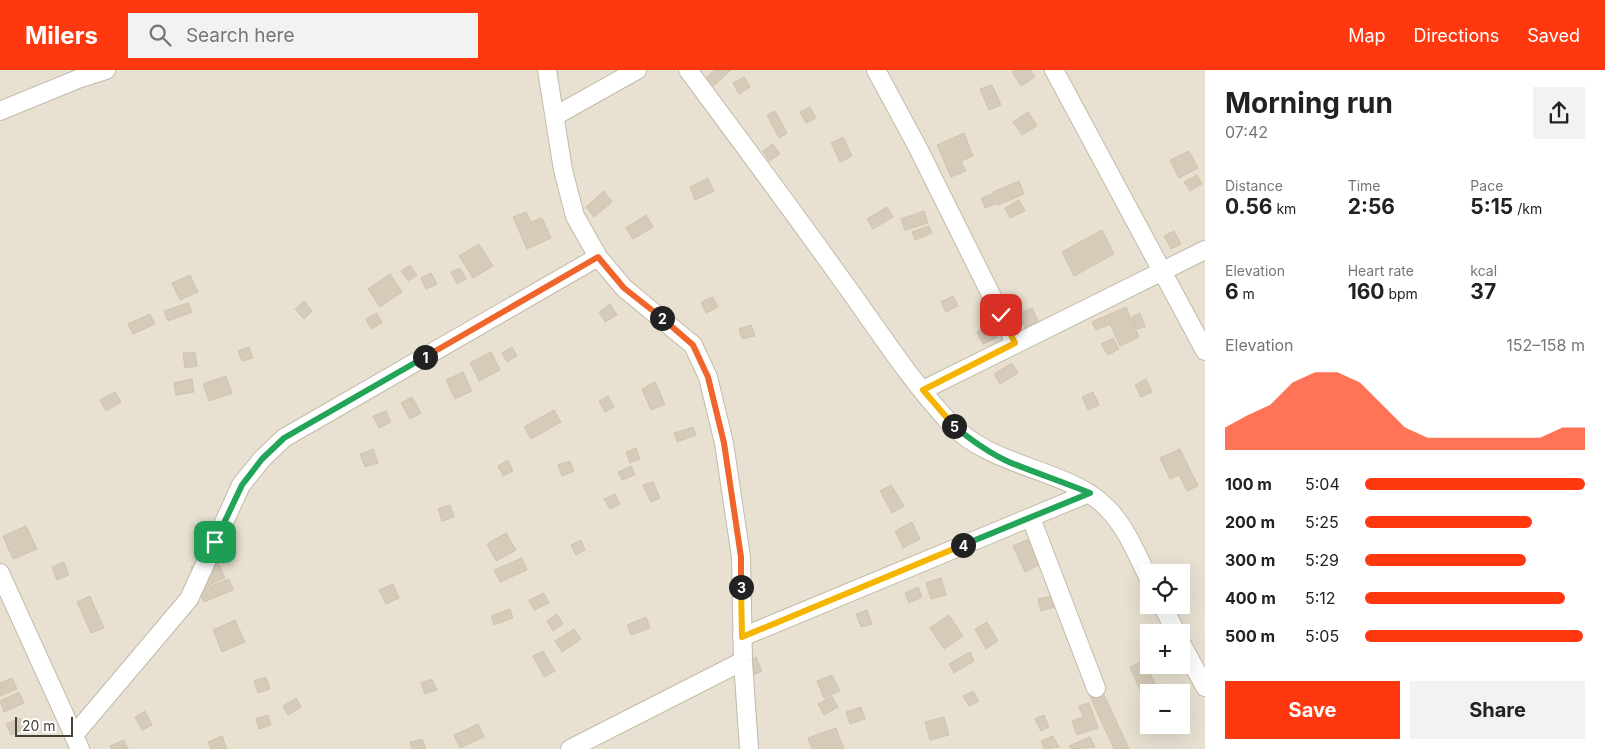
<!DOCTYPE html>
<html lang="en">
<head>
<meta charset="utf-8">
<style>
	body { margin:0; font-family:Inter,sans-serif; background:#f2f2f2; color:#222; height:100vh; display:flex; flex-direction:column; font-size:19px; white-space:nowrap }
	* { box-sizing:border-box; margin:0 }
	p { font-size:16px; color:#767676 }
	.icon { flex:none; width:28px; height:28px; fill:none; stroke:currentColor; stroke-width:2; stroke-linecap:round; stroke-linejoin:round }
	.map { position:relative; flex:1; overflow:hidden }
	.drawer { display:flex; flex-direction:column; background:#fff; width:400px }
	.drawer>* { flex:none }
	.controls { position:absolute; left:1140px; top:494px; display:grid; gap:10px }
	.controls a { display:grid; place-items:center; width:50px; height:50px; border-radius:0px; background:#fff; box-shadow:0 5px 20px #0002; font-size:25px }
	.scale { position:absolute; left:15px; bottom:12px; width:58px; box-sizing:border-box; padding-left:5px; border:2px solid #463f34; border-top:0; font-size:14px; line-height:18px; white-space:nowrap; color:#463f34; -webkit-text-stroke:4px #fff; paint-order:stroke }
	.pin { position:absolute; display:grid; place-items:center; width:42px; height:42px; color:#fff; margin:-21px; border-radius:10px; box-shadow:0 2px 8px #0006 }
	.km { position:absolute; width:25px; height:25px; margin:-12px; border-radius:50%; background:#222; color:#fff; font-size:14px; line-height:25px; text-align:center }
	.round { display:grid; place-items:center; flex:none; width:52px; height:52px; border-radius:0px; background:#f2f2f2 }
	.headline { display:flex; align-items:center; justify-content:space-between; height:85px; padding:0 20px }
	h1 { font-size:28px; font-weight:700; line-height:38px }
	.figures { display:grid; grid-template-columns:repeat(3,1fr); gap:8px; height:85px; padding:5px 20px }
	.figures div { display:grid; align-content:center }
	.figures b { font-size:21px; font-weight:700 }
	.figures small { font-size:14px; font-weight:400 }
	.figures p { font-size:14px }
	.chart { height:140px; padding:10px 20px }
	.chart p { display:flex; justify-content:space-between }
	.chart svg { width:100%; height:90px; margin-top:5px; fill:#ff3810; opacity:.7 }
	.action { display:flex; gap:10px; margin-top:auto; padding:10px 20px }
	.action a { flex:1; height:58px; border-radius:0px; background:#ff3810; color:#fff; font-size:20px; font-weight:700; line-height:58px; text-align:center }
	.action a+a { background:#f2f2f2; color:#222 }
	ul { padding:0 20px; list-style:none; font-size:16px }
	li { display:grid; grid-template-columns:80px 60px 1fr; align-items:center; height:38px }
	li i { height:12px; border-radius:6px; background:#ff3810 }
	header { display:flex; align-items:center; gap:30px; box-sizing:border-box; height:70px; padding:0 25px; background:#ff3810; color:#fff }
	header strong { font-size:24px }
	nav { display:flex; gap:28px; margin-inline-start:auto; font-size:18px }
	.search { width:350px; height:45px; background:#f2f2f2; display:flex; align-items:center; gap:12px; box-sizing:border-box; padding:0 18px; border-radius:0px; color:#767676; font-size:19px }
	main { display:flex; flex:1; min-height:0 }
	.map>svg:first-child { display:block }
</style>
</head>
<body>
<header>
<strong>Milers</strong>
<div class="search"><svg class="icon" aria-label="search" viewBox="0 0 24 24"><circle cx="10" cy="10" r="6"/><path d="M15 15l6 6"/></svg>Search here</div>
<nav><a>Map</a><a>Directions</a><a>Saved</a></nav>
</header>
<main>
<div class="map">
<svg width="1205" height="679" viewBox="0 0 1205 679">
	<rect width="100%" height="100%" fill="#f3efe4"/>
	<path fill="#e8e1d2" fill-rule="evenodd" d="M0,0h1205v679h-1205zM1149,502h32v33h-32zM1149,562h32v33h-32zM1149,622h32v33h-32z"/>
	<path fill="#d6cbb9" stroke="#d1c3ac" d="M715,0h16l-21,19 -7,-9z
		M1016,0h14l5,7 -14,9 -9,-14z
		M744,7l6,10 -11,7 -6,-11z
		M992,15l9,20 -12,5 -9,-21z
		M810,37l6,11 -10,5 -6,-11z
		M775,41l12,22 -8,5 -12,-23z
		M1028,42l9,14 -15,9 -9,-13z
		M964,63l9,23 -12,5 5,10 -15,6 -14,-32z
		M843,67l9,19 -12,6 -9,-19z
		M773,74l7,10 -11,7 -6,-10z
		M1189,81l9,17 -19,10 -9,-18z
		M1197,105l5,9 -12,7 -6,-9z
		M708,108l6,13 -19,9 -5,-13z
		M1019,111l5,13 -26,11 -5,-13z
		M604,121l8,11 -18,15 -8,-10z
		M992,124l4,10 -11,4 -4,-10z
		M1019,130l6,11 -15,7 -5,-10z
		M887,137l6,10 -20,12 -6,-10z
		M924,141l4,12 -23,7 -4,-11z
		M526,142l5,10 11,-4 9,20 -24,11 -14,-32z
		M646,145l7,12 -20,12 -7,-11z
		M929,156l3,7 -17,7 -3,-8z
		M1102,160l12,24 -40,22 -12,-24z
		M1174,161l7,13 -10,5 -7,-13z
		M479,174l14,22 -20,12 -14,-22z
		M410,195l7,10 -9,6 -7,-10z
		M460,198l6,11 -9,5 -6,-12z
		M431,203l6,11 -11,5 -5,-11z
		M390,204l12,18 -22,15 -12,-18z
		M190,205l8,17 -18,8 -8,-17z
		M953,226l5,10 -12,6 -5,-10z
		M713,227l5,10 -12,6 -5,-11z
		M304,231l8,10 -8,8 -9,-10z
		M188,233l4,9 -24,9 -4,-10z
		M610,234l7,11 -12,7 -6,-10z
		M1126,237l13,30 -19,9 -10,-22 -14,6 -4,-8z
		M1032,238l6,13 -13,7 -7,-14z
		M377,243l5,10 -11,6 -5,-10z
		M1140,243l5,14 -9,2 -4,-12z
		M150,244l5,10 -22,10 -5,-10z
		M751,255l4,11 -13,3 -3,-10z
		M991,255l6,12 -14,7 -6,-12z
		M1113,268l6,11 -11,6 -7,-11z
		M249,277l4,11 -11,3 -4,-10z
		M512,277l5,9 -10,6 -5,-9z
		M195,282l2,14 -12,2 -2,-15z
		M491,282l9,18 -21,11 -9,-18z
		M1012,293l6,10 -18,11 -6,-10z
		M463,302l9,19 -17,8 -9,-19z
		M226,306l6,17 -23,8 -6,-17z
		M192,309l2,13 -18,3 -2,-12z
		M1146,309l6,13 -11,5 -6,-12z
		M655,312l10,22 -14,6 -9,-21z
		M115,322l6,10 -15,9 -6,-11z
		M1093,322l6,13 -11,5 -6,-13z
		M608,326l6,11 -9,5 -6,-11z
		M412,327l9,16 -11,6 -9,-16z
		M554,340l7,12 -30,17 -7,-12z
		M386,341l5,11 -12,6 -6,-12z
		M693,357l3,8 -19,7 -3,-9z
		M636,378l4,11 -10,4 -4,-11z
		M373,379l5,14 -13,4 -5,-13z
		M1180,379l18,37 -11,5 -8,-16 -9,4 -10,-21z
		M508,390l5,11 -10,5 -5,-10z
		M570,391l4,10 -12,5 -4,-11z
		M631,396l4,9 -13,5 -4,-8z
		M653,412l7,16 -9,4 -8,-17z
		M891,415l13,21 -12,7 -12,-22z
		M615,424l5,10 -10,5 -6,-10z
		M450,435l4,12 -12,4 -4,-12z
		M912,452l8,17 -17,9 -8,-17z
		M26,456l11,23 -24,10 -10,-23z
		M506,463l10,17 -20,11 -9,-17z
		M1029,469l12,25 -16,8 -12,-26z
		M581,470l4,10 -9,5 -5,-10z
		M215,486l10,22 -25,11 -9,-22z
		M522,488l5,12 -27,12 -6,-12z
		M64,492l5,13 -12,5 -5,-13z
		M941,508l5,17 -15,4 -5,-16z
		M229,509l4,11 -29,12 -5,-11z
		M393,514l6,14 -13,6 -7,-14z
		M918,517l4,10 -13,6 -4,-10z
		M544,523l5,10 -15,7 -5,-10z
		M90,526l14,32 -13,5 -14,-31z
		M1052,526l3,11 -14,4 -3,-12z
		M510,539l3,9 -19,7 -3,-9z
		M867,540l5,14 -11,3 -5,-13z
		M557,544l6,10 -10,7 -6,-10z
		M949,545l14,21 -19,13 -14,-21z
		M646,547l4,11 -19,7 -4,-10z
		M235,550l10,22 -23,10 -9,-22z
		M987,552l11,19 -12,8 -11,-20z
		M574,559l7,10 -19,13 -7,-11z
		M543,581l12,20 -11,6 -11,-21z
		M970,582l4,9 -20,12 -5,-9z
		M756,587l6,14 -20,9 -6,-14z
		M1144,591l12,25 -15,7 -11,-26z
		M832,605l8,16 -16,7 -7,-17z
		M266,607l4,12 -12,4 -4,-12z
		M12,608l5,11 -17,7v-13z
		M432,609l5,11 -12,4 -4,-11z
		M1101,618l28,61h-15l-25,-55z
		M973,621l6,10 -10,5 -6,-10z
		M19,622l5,11 -20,9 -4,-11z
		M832,626l6,11 -14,8 -6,-11z
		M296,628l5,9 -13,8 -5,-9z
		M1089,633l9,25 -21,7 -5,-14 11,-4 -4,-11z
		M861,637l4,12 -15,5 -4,-12z
		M145,641l7,14 -10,5 -7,-13z
		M268,645l3,10 -12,4 -3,-10z
		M1044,645l5,12 -8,4 -6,-12z
		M944,647l5,18 -19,5 -5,-18z
		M20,648l5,10 -14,7 -5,-11z
		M478,654l6,13 -24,11 -6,-13z
		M836,658l8,21h-32l-4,-11z
		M222,666l5,13h-16l-3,-7z
		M1053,666l6,11 -15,2 -3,-8z
		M1090,667l5,10 -24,2 -2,-3z
		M422,669l4,10h-14l-2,-7z
		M124,670l4,9h-17l-1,-3z"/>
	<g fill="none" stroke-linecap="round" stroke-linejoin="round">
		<defs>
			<path id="minor" d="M547,0l16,100 12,46 23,41 26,31 69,57 15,32 16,66 17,114 2,104 6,88
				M688,0c52,70 104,140 154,210 35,48 67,99 107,142 44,48 120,45 160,88 18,19 28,45 40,69
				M876,0l42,78 97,195
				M1054,0l151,281
				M0,41l78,-32 28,-9
				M555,46l82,-46
				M923,320l282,-140
				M1031,448l65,170
				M0,503l80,176
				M1162,535l14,27
				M742,567l347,-144
				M1181,573l24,44
				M74,665l115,-136 52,-114 21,-26 22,-21 314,-181
				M570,679l173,-88"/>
		</defs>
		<use href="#minor" stroke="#c2baa9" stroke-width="20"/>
		<use href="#minor" stroke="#fff" stroke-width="18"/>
	</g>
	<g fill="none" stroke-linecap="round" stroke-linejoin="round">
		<defs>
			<path id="split-1" d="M215,472l27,-57 20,-26 22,-21 141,-81"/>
			<path id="split-2" d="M425,287l173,-100 26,31 38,30"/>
			<path id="split-3" d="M662,248l31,27 15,32 16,66 17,114v30"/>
			<path id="split-4" d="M741,517l1,50 221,-92"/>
			<path id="split-5" d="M954,356c17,14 35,27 55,36 27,11 54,20 81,31l-127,52"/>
			<path id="split-6" d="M954,356l-31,-36 92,-47 -14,-28"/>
		</defs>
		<use href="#split-1" stroke="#fff" stroke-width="10"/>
		<use href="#split-2" stroke="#fff" stroke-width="10"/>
		<use href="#split-3" stroke="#fff" stroke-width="10"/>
		<use href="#split-4" stroke="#fff" stroke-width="10"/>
		<use href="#split-5" stroke="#fff" stroke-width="10"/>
		<use href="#split-6" stroke="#fff" stroke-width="10"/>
		<use href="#split-1" stroke="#22a559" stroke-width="6"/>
		<use href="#split-2" stroke="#f0652b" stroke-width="6"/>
		<use href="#split-3" stroke="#f0652b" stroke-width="6"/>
		<use href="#split-4" stroke="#f5b400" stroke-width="6"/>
		<use href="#split-5" stroke="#22a559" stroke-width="6"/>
		<use href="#split-6" stroke="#f5b400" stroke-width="6"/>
	</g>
</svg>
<div class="controls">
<a><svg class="icon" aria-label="locate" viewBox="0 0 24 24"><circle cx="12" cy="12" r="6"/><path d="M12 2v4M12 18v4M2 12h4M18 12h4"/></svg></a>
<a>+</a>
<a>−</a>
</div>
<div class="scale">20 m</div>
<div class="pin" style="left:215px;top:472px;background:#1e9e55"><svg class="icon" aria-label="arrive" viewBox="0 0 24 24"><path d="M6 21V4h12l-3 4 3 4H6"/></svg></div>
<div class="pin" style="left:1001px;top:245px;background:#d93025"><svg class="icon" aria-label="check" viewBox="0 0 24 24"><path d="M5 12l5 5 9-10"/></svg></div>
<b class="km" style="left:425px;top:287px">1</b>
<b class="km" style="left:662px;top:248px">2</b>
<b class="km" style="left:741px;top:517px">3</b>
<b class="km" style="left:963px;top:475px">4</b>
<b class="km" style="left:954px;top:356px">5</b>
</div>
<section class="drawer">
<div class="headline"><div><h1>Morning run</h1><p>07:42</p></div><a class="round"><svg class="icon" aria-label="share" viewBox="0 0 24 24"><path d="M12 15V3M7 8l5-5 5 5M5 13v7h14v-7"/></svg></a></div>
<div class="figures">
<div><p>Distance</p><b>0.56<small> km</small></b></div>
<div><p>Time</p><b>2:56</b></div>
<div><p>Pace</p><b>5:15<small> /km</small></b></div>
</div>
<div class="figures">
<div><p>Elevation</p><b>6<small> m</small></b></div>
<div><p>Heart rate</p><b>160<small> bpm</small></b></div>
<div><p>kcal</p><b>37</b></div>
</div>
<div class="chart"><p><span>Elevation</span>152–158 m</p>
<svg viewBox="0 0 160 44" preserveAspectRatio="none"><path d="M0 44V33L10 27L20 22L30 11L40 6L50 6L60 11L70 22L80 33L90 38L100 38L110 38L120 38L130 38L140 38L150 33L160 33V44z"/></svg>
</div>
<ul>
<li><b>100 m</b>5:04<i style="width:100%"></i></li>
<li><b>200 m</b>5:25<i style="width:76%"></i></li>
<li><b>300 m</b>5:29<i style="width:73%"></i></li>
<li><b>400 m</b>5:12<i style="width:91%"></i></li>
<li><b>500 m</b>5:05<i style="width:99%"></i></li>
</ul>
<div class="action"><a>Save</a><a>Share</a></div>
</section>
</main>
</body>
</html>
